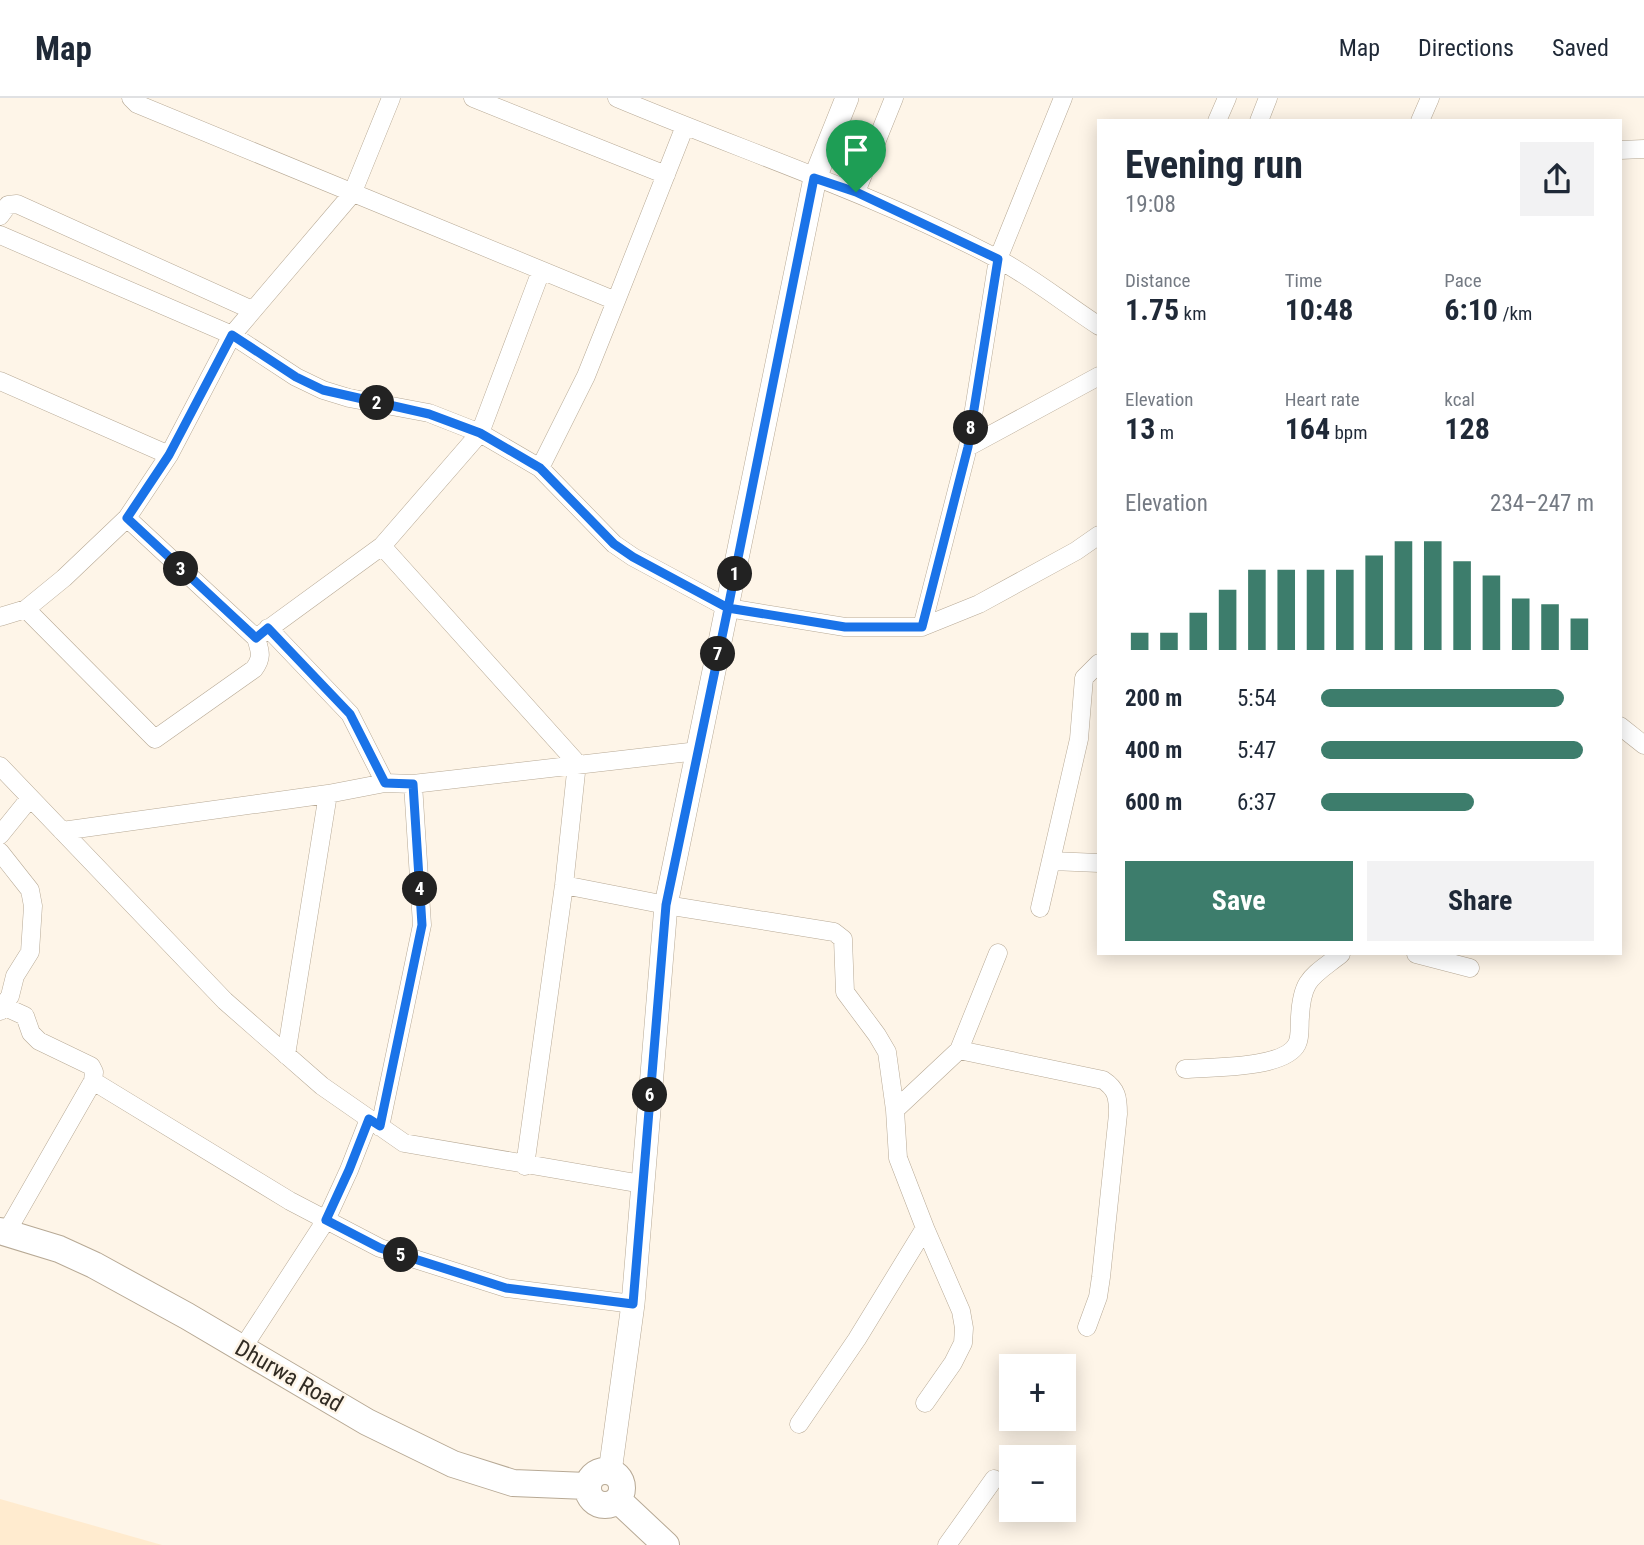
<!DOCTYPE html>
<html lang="en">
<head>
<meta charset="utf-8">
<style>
	body { margin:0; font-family:"Roboto Condensed",sans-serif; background:#f2f2f3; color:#1f2937; height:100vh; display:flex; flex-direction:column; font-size:26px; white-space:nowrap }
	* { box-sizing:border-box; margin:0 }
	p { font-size:23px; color:#747a83 }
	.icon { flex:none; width:38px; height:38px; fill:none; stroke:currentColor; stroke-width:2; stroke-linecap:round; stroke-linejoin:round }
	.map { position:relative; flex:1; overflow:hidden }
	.sheet { position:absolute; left:1097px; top:21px; width:525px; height:836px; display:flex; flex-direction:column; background:#fff; border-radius:0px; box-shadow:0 4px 18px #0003 }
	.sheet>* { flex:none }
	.buttons { position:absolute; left:999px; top:1256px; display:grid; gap:14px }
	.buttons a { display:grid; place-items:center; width:77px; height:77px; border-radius:0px; background:#fff; box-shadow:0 4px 18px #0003; font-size:35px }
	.pin { position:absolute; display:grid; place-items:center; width:60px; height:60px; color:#fff; margin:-72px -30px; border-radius:50% 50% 50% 0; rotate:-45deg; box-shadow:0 0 7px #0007 }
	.pin .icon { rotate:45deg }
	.km { position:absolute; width:35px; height:35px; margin:-18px; border-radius:50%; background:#222; color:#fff; font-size:19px; line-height:35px; text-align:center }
	.round { display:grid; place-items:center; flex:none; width:74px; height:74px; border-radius:0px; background:#f2f2f3 }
	.summary { display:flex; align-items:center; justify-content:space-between; height:119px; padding:0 28px }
	h1 { font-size:38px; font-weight:700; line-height:52px }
	.figures { display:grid; grid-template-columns:repeat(3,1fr); gap:10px; height:119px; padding:7px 28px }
	.figures div { display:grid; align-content:center }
	.figures b { font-size:30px; font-weight:700 }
	.figures small { font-size:19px; font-weight:400 }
	.figures p { font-size:19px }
	.chart { height:196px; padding:14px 28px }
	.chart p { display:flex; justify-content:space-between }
	.chart svg { width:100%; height:126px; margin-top:7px; stroke:#3d7d6c; stroke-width:6 }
	.primary-button { display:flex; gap:14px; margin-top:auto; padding:14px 28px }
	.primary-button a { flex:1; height:80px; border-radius:0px; background:#3d7d6c; color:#fff; font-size:28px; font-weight:700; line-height:80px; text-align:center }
	.primary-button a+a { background:#f2f2f3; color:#1f2937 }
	ul { padding:0 28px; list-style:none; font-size:23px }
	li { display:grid; grid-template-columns:112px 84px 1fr; align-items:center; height:52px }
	li i { height:18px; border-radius:9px; background:#3d7d6c }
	header { display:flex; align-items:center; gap:42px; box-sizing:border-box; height:98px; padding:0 35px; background:#fff; border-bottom:2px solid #e0e1e3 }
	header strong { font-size:33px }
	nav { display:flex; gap:38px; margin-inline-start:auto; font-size:24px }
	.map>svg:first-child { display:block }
</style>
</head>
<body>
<header>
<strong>Map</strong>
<nav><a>Map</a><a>Directions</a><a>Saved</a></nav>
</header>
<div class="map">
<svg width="1644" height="1447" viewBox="0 0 1644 1447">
	<rect width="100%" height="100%" fill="#fef5e8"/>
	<path fill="#ffebcf" d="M0,1401l162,46h-162z"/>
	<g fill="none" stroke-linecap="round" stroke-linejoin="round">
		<defs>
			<path id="minor" d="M131,0l6,6 479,197 69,-175
				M473,0l193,77
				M617,0c126,53 258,96 379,160 36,19 69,46 103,68
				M1217,23l10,-23
				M1259,23l9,-23
				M1420,23l10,-23
				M1620,52l24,-1
				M856,94l38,-94
				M0,118l8,-11 9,-1 235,106
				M0,137l232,100 64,42 27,13 26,8 80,15 51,20 60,35 74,76 19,13 95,51 117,19h77l57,-23 97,-53 23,-16
				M0,283l169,74
				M968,349l131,-71
				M540,370l46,-92 30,-75
				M127,420l129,120 126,-92 98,-113 61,-162
				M382,448l195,217 -13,122 -39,281
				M26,511l129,130 99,-70c9,-12 6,-18 2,-31
				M0,519l26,-8 38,-31 63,-60 42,-63 63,-120 120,-141 39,-96
				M922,529l46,-180 30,-188 65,-161
				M268,530l82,86 35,69
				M1620,628l24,19
				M0,668l225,235 97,85 82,57 238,41
				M62,733l266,-37 57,-11 28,1 285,-33
				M0,737l30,-37
				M0,754l30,38 3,16 -3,46 -15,24 -5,20 -10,15
				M1052,763l47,2
				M564,787l102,20 168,27 9,7 2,53 32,43 10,17 8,58 3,48 27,70 36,83 3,17 -1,15 -10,20 -28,40
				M1040,810l39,-169 5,-61 15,-15
				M1416,856l54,14
				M5,909l20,9 6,17 8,8 52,25 3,6 -1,9
				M959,952l144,30c14,9 15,18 15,34l-17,163 -3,20 -11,30
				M286,957l42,-261
				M1185,971c25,-2 100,0 112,-25 4,-8 2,-19 3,-27 2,-39 12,-40 41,-63
				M895,1012l64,-60 39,-97
				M380,1029l42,-202 -9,-141
				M6,1135l87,-152 197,120 90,47 126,40 127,16
				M242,1251l84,-129 23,-50 20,-51
				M799,1326l58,-85 68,-111
				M947,1447l47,-66"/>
			<path id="tertiary" d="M610,1374l23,-168 33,-399 149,-727 32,-80"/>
			<path id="secondary" d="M0,1133l59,18 35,16 93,51 180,106 86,42 60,19 74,3
				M588 1390a17 17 0 1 1 34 0a17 17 0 1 1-34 0Z
				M618,1402l48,45"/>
		</defs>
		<use href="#minor" stroke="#b7a995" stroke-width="19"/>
		<use href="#tertiary" stroke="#b7a995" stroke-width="24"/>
		<use href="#secondary" stroke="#b7a995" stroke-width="28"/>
		<use href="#minor" stroke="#fff" stroke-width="18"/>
		<use href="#tertiary" stroke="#fff" stroke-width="23"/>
		<use href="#secondary" stroke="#fff" stroke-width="26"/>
	</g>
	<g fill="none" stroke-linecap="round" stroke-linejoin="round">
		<defs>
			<path id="route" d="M856,94l-42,-14 -86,430 -95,-51 -19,-13 -74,-76 -60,-35 -51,-19 -106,-24 -27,-13 -64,-42 -63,120 -42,63 129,120 12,-10 82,86 35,69 28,1 9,141 -42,201 -11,-7 -20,51 -23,50 54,28 126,40 127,16 33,-399 62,-297 117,19h77l46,-180 30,-188 -142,-67"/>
		</defs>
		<use href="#route" stroke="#fff" stroke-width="14"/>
		<use href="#route" stroke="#1a73e8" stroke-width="9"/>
	</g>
	<g text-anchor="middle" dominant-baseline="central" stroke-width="5" stroke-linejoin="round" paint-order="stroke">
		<g font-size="23" fill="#312b23" stroke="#fef5e8">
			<text transform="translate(289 1278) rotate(30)">Dhurwa Road</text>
		</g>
	</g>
</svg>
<div class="buttons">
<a>+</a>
<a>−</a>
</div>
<div class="pin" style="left:856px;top:94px;background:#1e9e55"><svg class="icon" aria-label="arrive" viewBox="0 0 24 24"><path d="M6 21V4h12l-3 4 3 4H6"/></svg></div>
<b class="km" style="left:735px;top:476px">1</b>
<b class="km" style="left:377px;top:305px">2</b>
<b class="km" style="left:181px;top:471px">3</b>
<b class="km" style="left:420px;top:791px">4</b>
<b class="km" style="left:401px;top:1157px">5</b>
<b class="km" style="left:650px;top:997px">6</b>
<b class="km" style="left:718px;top:556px">7</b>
<b class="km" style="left:971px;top:330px">8</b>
<section class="sheet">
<div class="summary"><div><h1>Evening run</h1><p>19:08</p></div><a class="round"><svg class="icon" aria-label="share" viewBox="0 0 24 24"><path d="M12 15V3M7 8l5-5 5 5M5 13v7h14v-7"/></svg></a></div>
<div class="figures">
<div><p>Distance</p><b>1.75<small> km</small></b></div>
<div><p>Time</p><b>10:48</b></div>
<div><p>Pace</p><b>6:10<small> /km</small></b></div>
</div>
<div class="figures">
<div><p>Elevation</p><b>13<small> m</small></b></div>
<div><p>Heart rate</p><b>164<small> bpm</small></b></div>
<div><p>kcal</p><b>128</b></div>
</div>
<div class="chart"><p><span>Elevation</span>234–247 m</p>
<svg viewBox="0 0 160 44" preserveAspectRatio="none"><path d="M5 44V38M15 44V38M25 44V31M35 44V23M45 44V16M55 44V16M65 44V16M75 44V16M85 44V11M95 44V6M105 44V6M115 44V13M125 44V18M135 44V26M145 44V28M155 44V33"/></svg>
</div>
<ul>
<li><b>200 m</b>5:54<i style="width:89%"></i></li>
<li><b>400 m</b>5:47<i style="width:96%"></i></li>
<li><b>600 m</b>6:37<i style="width:56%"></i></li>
</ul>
<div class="primary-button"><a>Save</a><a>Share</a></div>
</section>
</div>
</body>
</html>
